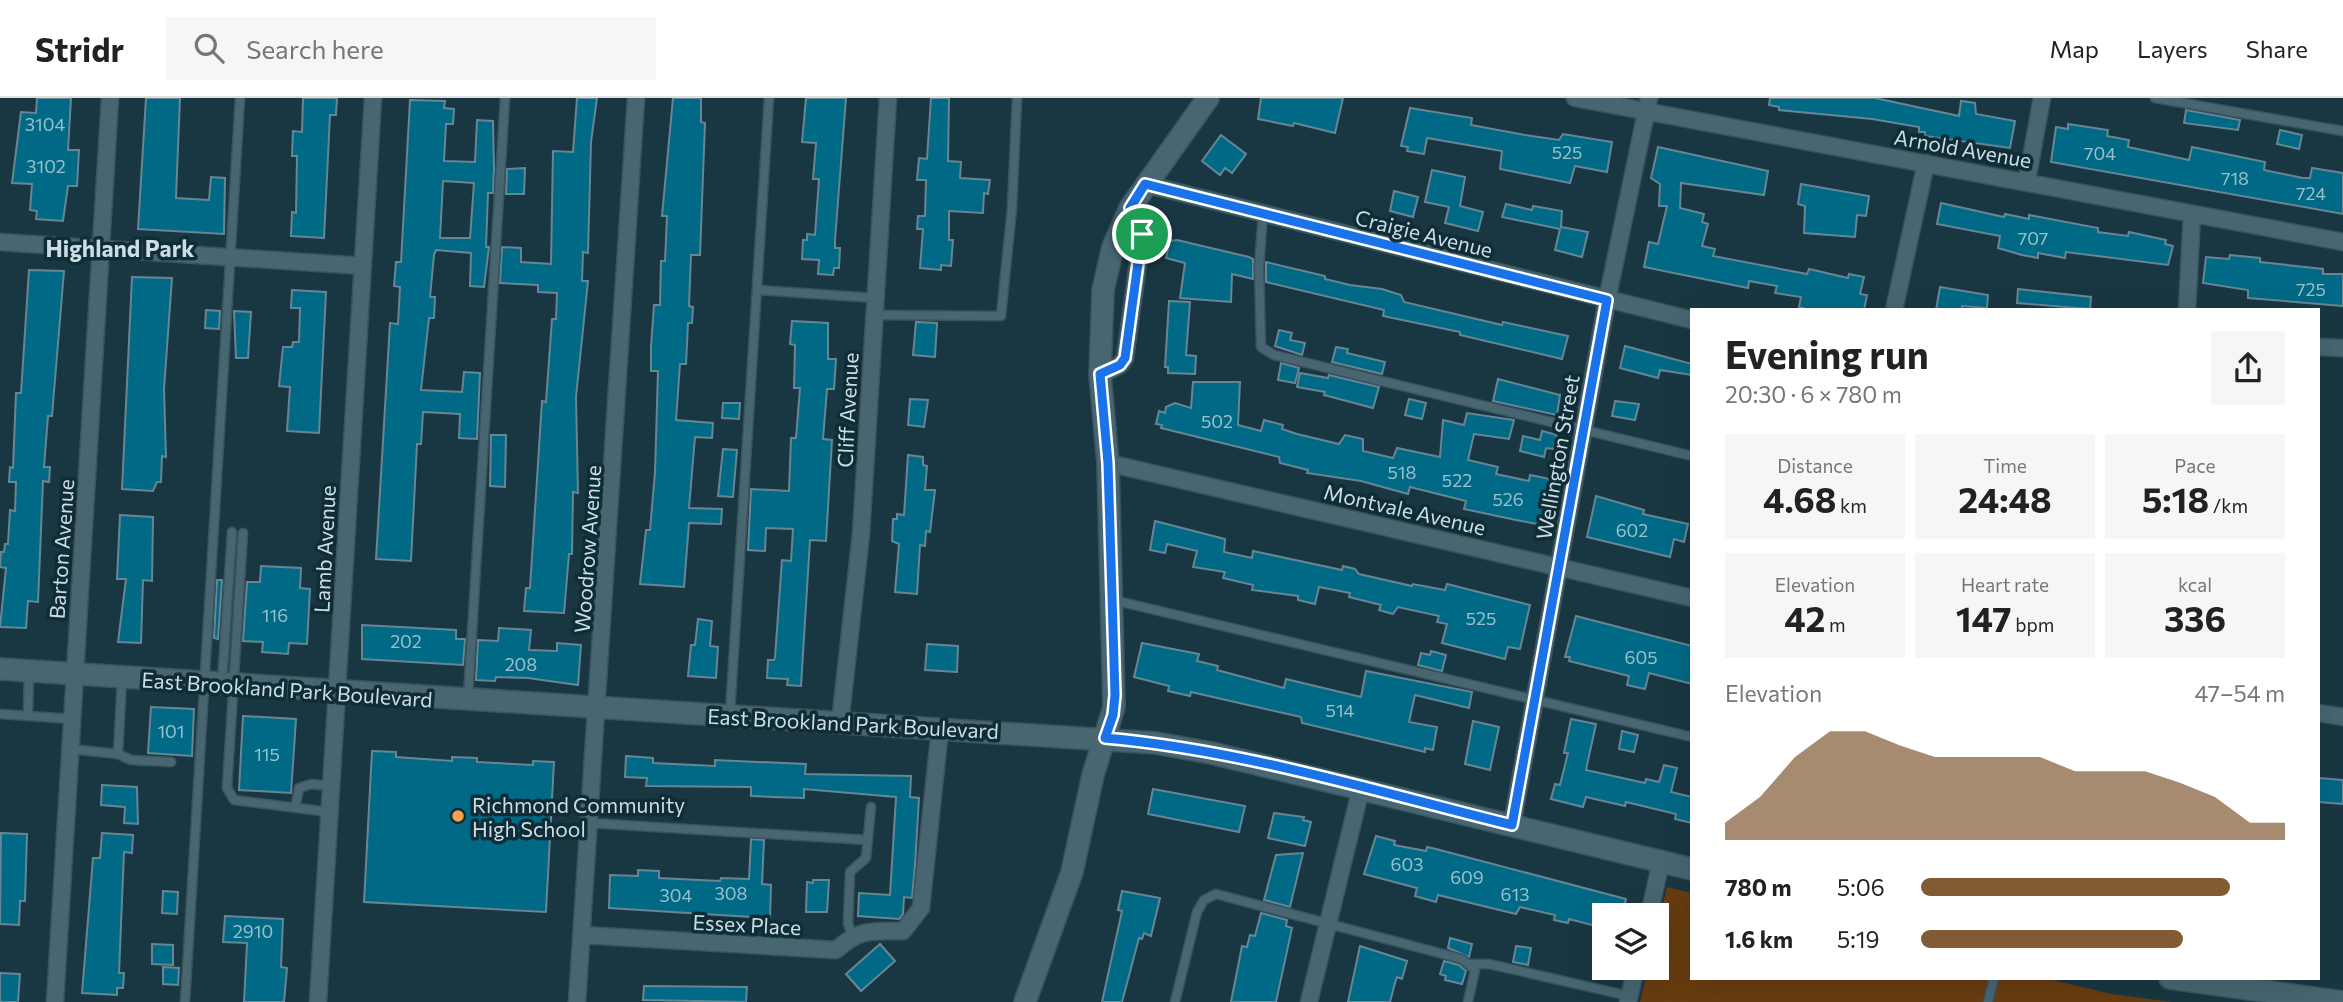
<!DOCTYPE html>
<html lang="en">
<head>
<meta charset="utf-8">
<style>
	body { margin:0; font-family:Commissioner,sans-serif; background:#f6f6f6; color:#222; height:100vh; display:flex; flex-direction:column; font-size:26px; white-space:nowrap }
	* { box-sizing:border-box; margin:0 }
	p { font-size:23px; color:#767676 }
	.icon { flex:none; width:38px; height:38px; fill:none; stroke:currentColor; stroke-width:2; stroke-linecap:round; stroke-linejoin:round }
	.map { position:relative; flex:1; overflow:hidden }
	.details { position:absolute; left:1690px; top:210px; width:630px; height:672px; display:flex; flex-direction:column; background:#fff; border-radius:0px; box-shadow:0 7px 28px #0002 }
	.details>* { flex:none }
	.buttons { position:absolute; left:1592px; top:805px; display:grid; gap:14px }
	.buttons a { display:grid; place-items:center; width:77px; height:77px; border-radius:0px; background:#fff; box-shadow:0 7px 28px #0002; font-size:35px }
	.pin { position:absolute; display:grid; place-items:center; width:60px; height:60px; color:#fff; margin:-30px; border:4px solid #fff; border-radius:50%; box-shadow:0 2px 7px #0007 }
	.round { display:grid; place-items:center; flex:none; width:74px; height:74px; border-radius:0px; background:#f6f6f6 }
	.head { display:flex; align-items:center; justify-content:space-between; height:119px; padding:0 35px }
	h1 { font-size:38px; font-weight:700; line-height:52px }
	.stats { display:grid; grid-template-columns:repeat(3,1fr); gap:10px; height:119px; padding:7px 35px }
	.stats div { display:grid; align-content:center; border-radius:0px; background:#f6f6f6; text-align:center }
	.stats b { font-size:35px; font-weight:700 }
	.stats small { font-size:19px; font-weight:400 }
	.stats p { font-size:19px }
	.chart { height:196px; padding:14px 35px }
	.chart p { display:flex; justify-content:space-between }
	.chart svg { width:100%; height:126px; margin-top:7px; fill:#825b34; opacity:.7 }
	ul { padding:0 35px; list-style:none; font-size:23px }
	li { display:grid; grid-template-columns:112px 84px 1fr; align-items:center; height:52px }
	li i { height:18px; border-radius:9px; background:#825b34 }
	header { display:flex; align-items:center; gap:42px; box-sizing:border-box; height:98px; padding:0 35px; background:#fff; border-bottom:2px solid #e0e0e0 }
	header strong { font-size:33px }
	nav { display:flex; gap:38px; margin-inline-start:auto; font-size:24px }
	.search { width:490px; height:63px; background:#f6f6f6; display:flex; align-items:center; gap:18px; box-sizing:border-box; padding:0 24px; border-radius:0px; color:#767676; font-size:26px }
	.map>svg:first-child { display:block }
</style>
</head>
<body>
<header>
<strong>Stridr</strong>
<div class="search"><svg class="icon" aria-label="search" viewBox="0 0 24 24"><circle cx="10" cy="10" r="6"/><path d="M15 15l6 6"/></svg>Search here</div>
<nav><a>Map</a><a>Layers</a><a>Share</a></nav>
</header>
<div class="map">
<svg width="2343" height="904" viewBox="0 0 2343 904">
	<rect width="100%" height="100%" fill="#193742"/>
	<path fill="#683d10" d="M1667,789l25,6v85h352l68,16 60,8h-532l8,-34h9v-40z"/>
	<path fill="#006985" stroke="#678693" stroke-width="2" fill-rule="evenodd" d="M37,0h34l-3,52h11l-2,36h-9l-5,35 -27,-2 1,-8 -7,-1 2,-26 -20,-1 9,-71 15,1z
		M146,0h34l-4,100 33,2 2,-23 14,1 -1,56 -86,-5z
		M303,0h34l-1,17h-6l-6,123 -33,-2 1,-24 4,1 1,-57h-5l1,-25 9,1z
		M577,0h20l-6,44 -3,111 -5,-1 -1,29h6l-12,116 2,96 -5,-1 -1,62h-3l-5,59 -40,-2 2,-23h4l12,-187 4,1 6,-83h4l1,-26 -19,-1v-7l-38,-2 2,-36 19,1v14l30,2 2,-113 20,1z
		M673,0h28v24l4,1 -5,132h-9l-2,51 4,1 -1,16h-4l-2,41h-6l-4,56 37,3 -1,15 -17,-1 -6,71 33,1 -1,15 -32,-1 -5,64 -44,-3 6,-54h4l5,-58 3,-101h-7v-24l3,-42h6l1,-44h4l2,-45h-5z
		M806,0h40l-11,142v8h5l-1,20h-5l-1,7 -15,-1 1,-14 -17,-1 1,-19h4v-6l8,1 4,-56h-6l3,-36 -14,-1z
		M931,0h18l-1,63 13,1 -1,16 30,2 -2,14 -4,-1 -1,20 -34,-2v29h4l-2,26 -10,-1v5l-21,-2 3,-39h-6l1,-13h7l1,-36h-9l2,-22 8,1z
		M1261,0h82l-8,35 -41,-10 -1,3 -35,-7z
		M1770,0h105l84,18 2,-15 14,2 1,11 39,7 -5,27 -85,-12v-4h-6v-5l-47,-8 -93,-9v-3l-10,-2z
		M410,2l35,1 -1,7 10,1 -1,15h-7l-2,37 31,1 2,-42 16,1 1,48 -1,24h-5l-2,54h3l-5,40 -14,-1 1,-33 -35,-3 -2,5 -4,42h5l-1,21h-5l-8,72 41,2 2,-20 16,1 -3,66 -18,-1 1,-24 -37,-2 -2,32h-4l-6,117 -35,-2 14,-236 8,1 2,-37 -6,-1 2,-24h5zM443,83l31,2 -4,55h-30z
		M1410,10l62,10 -1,7 54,10 34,5 4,-6 49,8 -5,30 -32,-6 -5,17 -70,-14 2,-18 -75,-13 -3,16 -17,-3 1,-4 -7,-1z
		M2186,12l54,10 -2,10 -54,-7z
		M2068,26l40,6 -1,6 22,4 -1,7 61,13 3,-13 73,15 -1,8 39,8h7l2,-10 31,5v41l-292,-52 5,-35 12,2z
		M2280,32l22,5 -3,14 -22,-5z
		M1221,37l25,19 -14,19 -7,-5 -5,7 -18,-14z
		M1658,49l110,24 -4,24 -83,-12 -1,25 24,6 -2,8 6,2 -6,22 13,3 -2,7 94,18 2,-5 39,9 1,-4 15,3 -4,17 7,1 -3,15h-54l-11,-3 2,-10 -26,-4 2,-7 -28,-5 -1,7 -104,-21 5,-25 9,2 9,-38h-8l1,-22 -9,-6z
		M525,70l-1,26h-18l1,-25z
		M1432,72l33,7 -5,29 23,6 -5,19 -33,-8 4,-16 -24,-5z
		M1801,86l68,12 -3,20 -9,-1 -2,22 -51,-4 1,-27 -7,-2z
		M1394,93l24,6 -5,20 -23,-6z
		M1941,105l63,14 1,-3 24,5v-4l69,13v4l30,4 1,-4 37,8 -1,4 8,2 -5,19 -102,-13 -1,6 -27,-5v5l-16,-3 -24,-7 2,-12 -63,-12z
		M1506,106l26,6 1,-4 29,5 -1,16 27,5 -6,25 -27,-7 5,-21 -58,-12z
		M1177,142l72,17 4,2v20l-21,-5 -1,28 -51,-4 5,-35 -19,-5 4,-17z
		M2230,157l30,3v4l63,7v5h20v32l-95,-8v-8l-45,-7 3,-26 23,2z
		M1266,164l59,14v3l25,6 32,4 19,6 3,7 98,23 1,-3 65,14 -6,23 -102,-24v-3l-77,-16 1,-6 -118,-28z
		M29,172l35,1 -12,145h-4l-4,51h6l-1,15 -6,-1 -5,121 -10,-1 -2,27 -26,-1 6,-59 -6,-1 1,-15h3l1,-8h3l2,-34 5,1 1,-29h-7l1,-15 3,1 3,-75h5z
		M132,179l40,1 -8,111 2,68 -4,-1 -1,26h-4l-4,9 -31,-2z
		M1940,189l48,8 -1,13 -25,-2v4h-26z
		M2018,191l73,8 -1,12 -73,-6z
		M292,192l34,2 -7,141 -32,-2 3,-44 -11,-1 4,-39h9l1,-5h6l1,-34h-9z
		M1169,203l21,1 -4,53 10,1 -1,18 -27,-1v-6h-3z
		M206,212l14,1 -1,18 -14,-1z
		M234,213l17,1 -3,46h-12z
		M792,223l36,2v36h8l-2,30h-7l-4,50 9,1 -6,101 -16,-1 -9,146 -14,-1 1,-6 -21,-1 1,-18h6l1,-3 7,-97 9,1 2,-32 -27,-1 -1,23 -17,-1 3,-61 38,2 2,-53h5l4,-50h-6l1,-43 -5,-1z
		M916,224l21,1 -2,34 -22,-2z
		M1279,232l13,3 -2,7 15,3 -3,12 -27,-9z
		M1625,248l67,18v11l-32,-5 -2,8 -38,-10z
		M1336,249l12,2 -1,4 38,9 -3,12 -50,-12z
		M1281,265l18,5 -4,15 -17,-3z
		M1300,275l28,5 1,-3 50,12 -6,21 -49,-13 1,-3 -28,-5z
		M1498,281l62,16 -3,20 -64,-14z
		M1193,284h47l-2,43 23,6 3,-11 19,5 -1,4 15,5 42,10 6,-9 18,4v12l30,7 4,-10 43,9 3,-37 21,5 3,-12 47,7 -5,19 -35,-5 -6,26 30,7 -2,7 33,7 1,-6 20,4 -1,4 5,1 -8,36 -3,-1 -1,6 -26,-5 -52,-11 2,-8 -56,-14 -2,7 -47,-13 -54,-8 1,-3 -28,-7 -1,-6 -118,-29 1,-3 -6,-1 3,-13 6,2 1,-6 9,-4 16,5z
		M910,301l18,1 -4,27 -16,-2z
		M1409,301l17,4 -4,16 -17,-4z
		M1615,303l24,3 -4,16 -23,-4z
		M723,305h17l-1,16 -17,-1z
		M1542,333l15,4 -4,14 -7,-1 -2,9 -24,-6 3,-15 17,4z
		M491,337h15l-1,52 -15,-1z
		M723,351l14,1 -4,47 -15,-1z
		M908,357l15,2v8l4,1 -2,24h10l-5,42 -4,-1 -1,15 -5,-1 -3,49 -22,-2 4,-48 -7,-3 1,-22h4v-5l7,1z
		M1596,398l48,14 -1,4 45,10 -4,18 -10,-3 -4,18 -83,-20z
		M120,417l33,2 -1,64 -9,-1 -2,63 -23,-1 8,-63h-9z
		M1155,423l70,18 -1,13 28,6 1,-7 89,19 1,-4 12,3 4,5 53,12 1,-2 32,6 2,-6 83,21 -10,44 -12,-2 -3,12 -63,-16 5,-19 -10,-2 2,-6 -41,-9 -5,7 -14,-4 2,-5 -32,-8 1,-4 -31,-6 -4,17 -17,-4v-4l-46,-6 1,-5 -30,-7 2,-6 -32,-5 4,-16 -30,-7 -2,9 -15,-3z
		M261,468l40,2 -1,20 10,1 -3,55 -18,-1 -1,11 -26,-2 1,-10 -20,-1 4,-59h13z
		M217,482h5l-4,59 -4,-1z
		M1576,518l116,30v38l-43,-11 -4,16 -18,-4 2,-9 -60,-15 1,-4h-5z
		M698,521l14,2 -2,25 8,1 -2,31 -28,-2 3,-31h4z
		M362,527l94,5v9h9l-2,26 -101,-6z
		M499,530l32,2 -2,20 28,1v-8l24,2 -3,40 -50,-7 -32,-1 -1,4 -19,-1 2,-40 20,1z
		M1142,545l57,11 -2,7 21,5 -1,4 67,18 2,-9 75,18 5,-26 106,21 -3,16 -54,-13 -6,27 28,5 -4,23 -8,-2v4l-123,-29 -1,-6 -110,-25 -1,4 -22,-5 1,-5 -35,-9z
		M927,546l31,2 -1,26 -32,-2z
		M1431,553l15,4 -4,16 -24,-6 3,-12 9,2z
		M151,609l43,2 -2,47 -44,-3z
		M243,618l53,3 -5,74 -52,-3z
		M1571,621l25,5 -10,46 59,13 1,-4 13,3 5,-17 13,3 -6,24 21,5v26l-17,-4 1,-5 -50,-12 -1,4 -39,-9 -3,10 -32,-8 4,-15 5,1 8,-32h-4z
		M1473,623l26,6 -9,43 -25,-6z
		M1622,633l16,4 -4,17 -15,-3z
		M372,653l24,1v5l56,4v-4l25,1v4l56,3v-4l21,1 -8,150 -182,-10z
		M626,658l27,2v5l62,3v-6l91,4 -1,10 106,2 -1,21 9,1 -4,67 -3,33 -8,-1 -1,17 -4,5 -41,-3 1,-23 31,2 6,-98 -92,-8v9l-31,-1 -22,-1v-9l-105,-1 1,-8 -22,-1z
		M2319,680l24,2v24l-24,-2z
		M102,687l35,2 1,37 -14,-1 1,-16 -24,-2z
		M1153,691l92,17 -6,26 -91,-18z
		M1274,715l30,4 -1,3 8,2 -6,24 -37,-8z
		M1,735l26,1 -2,67h-5l-1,24 -19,-1z
		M102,735l31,2 -1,18 -8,-1 -5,121h5l-1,15h-6v7l-35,-2 11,-135h7z
		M1376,738l19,5 -1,4 32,6 1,-4 9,2 190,50 -4,16h-24l-2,11 -27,-7 -1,4 -14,-3 1,-5 -35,-8 -4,7 -78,-19 -2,7 -21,-6 2,-8 -53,-14z
		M751,741l13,1 -2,44 9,1 -1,33 -161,-10 1,-33 28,1v-6l21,1v7l61,3 1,-3 28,1z
		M1303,755l-13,54 -26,-7 12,-45z
		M813,782h16l-2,32h-21l1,-30 6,1z
		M163,793l15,1 -1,22 -15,-1z
		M1122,793l38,7 -9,38 -7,-3 -2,6 -3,-1 -17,64h-20l20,-91 -4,-1z
		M1261,815l26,7 -1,6 6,2 -16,74h-45l11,-56 5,1 3,-12 5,1z
		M225,818l58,3 -2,48 6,1 -3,34h-40l3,-59 -24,-1z
		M1450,840l22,6 -3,13 -21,-9z
		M152,846l21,1v20l-21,-1z
		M880,846l15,17 -34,30 -15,-17z
		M1360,848l47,15 -5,18 -5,-2 -2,6 -5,19h-42z
		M1516,848l15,2 -3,17 -15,-3z
		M1444,863l15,4 7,6 -4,13 -17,-4 1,-4 -6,-2z
		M163,869l16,1 -1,17 -15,-1z
		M0,875l20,1 -2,28h-18z
		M644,888l103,1 -1,15 -103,-2z"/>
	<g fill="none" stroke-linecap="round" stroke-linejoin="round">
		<defs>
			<path id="service" d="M2155,0l188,33
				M1263,116l-4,53 2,80 13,8 418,101
				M757,192l118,8
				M873,217l128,1 11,-108 5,-110
				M243,435l-16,255 7,12 95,12
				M1113,502l579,137
				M222,585l10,-151
				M468,599l37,-599
				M730,615l39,-615
				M0,616l72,5
				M28,618l1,-45
				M70,651l48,5 4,-75
				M118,656l13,6 40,2
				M295,710l4,-20 12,-4 20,2
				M589,725l279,17
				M852,838l-4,-13 2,-51 16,-14 5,-51
				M1468,866h21l140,32
				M185,904l55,-904
				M1175,904l22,-90 7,-12 12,-6 246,65 13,11 -7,32
				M1988,904l6,-24"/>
			<path id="minor" d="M1575,0l768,144
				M2027,82l15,-82
				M1145,86l547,136
				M0,144l363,24
				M1894,212l32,-147
				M2187,212l5,-95
				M2319,249l24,1
				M1100,277l20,-10 5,-7 17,-124 -3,-14 -9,-12
				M1108,365l584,135
				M2319,615l24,4
				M840,625l21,-189 27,-436
				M1512,727l95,-525 42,-202
				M1649,817l12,-53
				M583,837l253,15c25,-22 35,-19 67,-19l18,-23 19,-179
				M55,904l55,-904
				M318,904l55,-904
				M577,904l59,-904
				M1309,904l52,-214
				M1628,904l8,-34"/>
			<path id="tertiary" d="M1025,904l47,-130 21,-97 21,-68 -6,-244 -8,-88 3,-85 10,-43 17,-39 78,-110"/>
			<path id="secondary" d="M0,571l1156,74 55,10 481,116
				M2170,880l173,24"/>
		</defs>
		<use href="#service" stroke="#3a535d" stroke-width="11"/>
		<use href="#minor" stroke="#3a535d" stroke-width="19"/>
		<use href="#tertiary" stroke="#3a535d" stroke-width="24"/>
		<use href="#secondary" stroke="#3a535d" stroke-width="24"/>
		<use href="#service" stroke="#476672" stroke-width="8"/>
		<use href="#minor" stroke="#476672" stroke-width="16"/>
		<use href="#tertiary" stroke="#476672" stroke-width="21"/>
		<use href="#secondary" stroke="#476672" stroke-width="21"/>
	</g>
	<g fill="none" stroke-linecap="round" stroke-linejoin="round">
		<defs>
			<path id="route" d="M1145,86l462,116 -95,525c-134,-33 -269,-75 -407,-87l8,-23 2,-20 -7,-232 -8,-89 20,-9 5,-7 17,-124 -3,-14 -9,-12z"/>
		</defs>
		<use href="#route" stroke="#fff" stroke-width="14"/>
		<use href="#route" stroke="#1a73e8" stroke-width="9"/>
	</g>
	<circle fill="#f8a04b" stroke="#0f2d37" stroke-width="2.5" cx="458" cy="718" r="7"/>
	<g text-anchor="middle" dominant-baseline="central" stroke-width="7" stroke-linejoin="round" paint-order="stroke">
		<g font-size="18" fill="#9ac0cc">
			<text x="45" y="26">3104</text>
			<text x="1567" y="54">525</text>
			<text x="2100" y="55">704</text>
			<text x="46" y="68">3102</text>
			<text x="2235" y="80">718</text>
			<text x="2311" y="95">724</text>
			<text x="2033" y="140">707</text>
			<text x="2311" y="191">725</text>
			<text x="1217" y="323">502</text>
			<text x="1402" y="374">518</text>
			<text x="1457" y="382">522</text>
			<text x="1508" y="401">526</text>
			<text x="1632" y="432">602</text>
			<text x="275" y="517">116</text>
			<text x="1481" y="520">525</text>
			<text x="406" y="543">202</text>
			<text x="1641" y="559">605</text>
			<text x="521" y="566">208</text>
			<text x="1340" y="612">514</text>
			<text x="171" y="633">101</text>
			<text x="267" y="656">115</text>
			<text x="1407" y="766">603</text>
			<text x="1467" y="779">609</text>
			<text x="731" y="795">308</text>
			<text x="1515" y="796">613</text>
			<text x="676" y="797">304</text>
			<text x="253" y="833">2910</text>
		</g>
		<g font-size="21" fill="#cddde4" stroke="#0f2d37">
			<text transform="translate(1963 50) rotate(10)">Arnold Avenue</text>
			<text transform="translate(1424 135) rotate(14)">Craigie Avenue</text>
			<text transform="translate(847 312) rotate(-87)">Cliff Avenue</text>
			<text transform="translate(1557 359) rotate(-80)">Wellington Street</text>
			<text transform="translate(1405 411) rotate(13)">Montvale Avenue</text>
			<text transform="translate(61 451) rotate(-86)">Barton Avenue</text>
			<text transform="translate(324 451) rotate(-87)">Lamb Avenue</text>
			<text transform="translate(587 451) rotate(-86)">Woodrow Avenue</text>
			<text transform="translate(287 591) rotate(4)">East Brookland Park Boulevard</text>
			<text transform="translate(853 625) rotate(3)">East Brookland Park Boulevard</text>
			<text transform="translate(747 826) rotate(3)">Essex Place</text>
		</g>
		<g font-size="21" fill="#cddde4" stroke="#0f2d37" text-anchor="start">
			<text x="472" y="706">Richmond Community<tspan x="472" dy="24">High School</tspan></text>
		</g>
		<g font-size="23" font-weight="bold" fill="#cddde4" stroke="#0f2d37">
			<text x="120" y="150">Highland Park</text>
		</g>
	</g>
</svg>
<div class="buttons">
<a><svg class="icon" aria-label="layers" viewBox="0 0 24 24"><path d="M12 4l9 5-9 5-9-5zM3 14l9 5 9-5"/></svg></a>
</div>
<div class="pin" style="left:1142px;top:136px;background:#1e9e55"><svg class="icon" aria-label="arrive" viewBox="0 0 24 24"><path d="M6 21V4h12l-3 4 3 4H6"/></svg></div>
<section class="details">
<div class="head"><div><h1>Evening run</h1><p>20:30 · 6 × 780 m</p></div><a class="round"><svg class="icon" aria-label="share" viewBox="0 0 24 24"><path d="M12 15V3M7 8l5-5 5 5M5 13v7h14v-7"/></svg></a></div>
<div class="stats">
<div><p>Distance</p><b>4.68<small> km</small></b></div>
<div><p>Time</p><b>24:48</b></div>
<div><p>Pace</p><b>5:18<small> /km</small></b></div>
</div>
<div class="stats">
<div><p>Elevation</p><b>42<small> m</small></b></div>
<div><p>Heart rate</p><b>147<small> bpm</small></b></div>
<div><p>kcal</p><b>336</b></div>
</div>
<div class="chart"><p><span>Elevation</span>47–54 m</p>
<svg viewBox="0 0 160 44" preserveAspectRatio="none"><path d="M0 44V38L10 29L20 15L30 6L40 6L50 11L60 15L70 15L80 15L90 15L100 20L110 20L120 20L130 24L140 29L150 38L160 38V44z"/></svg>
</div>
<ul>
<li><b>780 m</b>5:06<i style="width:85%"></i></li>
<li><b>1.6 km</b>5:19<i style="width:72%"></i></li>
</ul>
</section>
</div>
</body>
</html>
